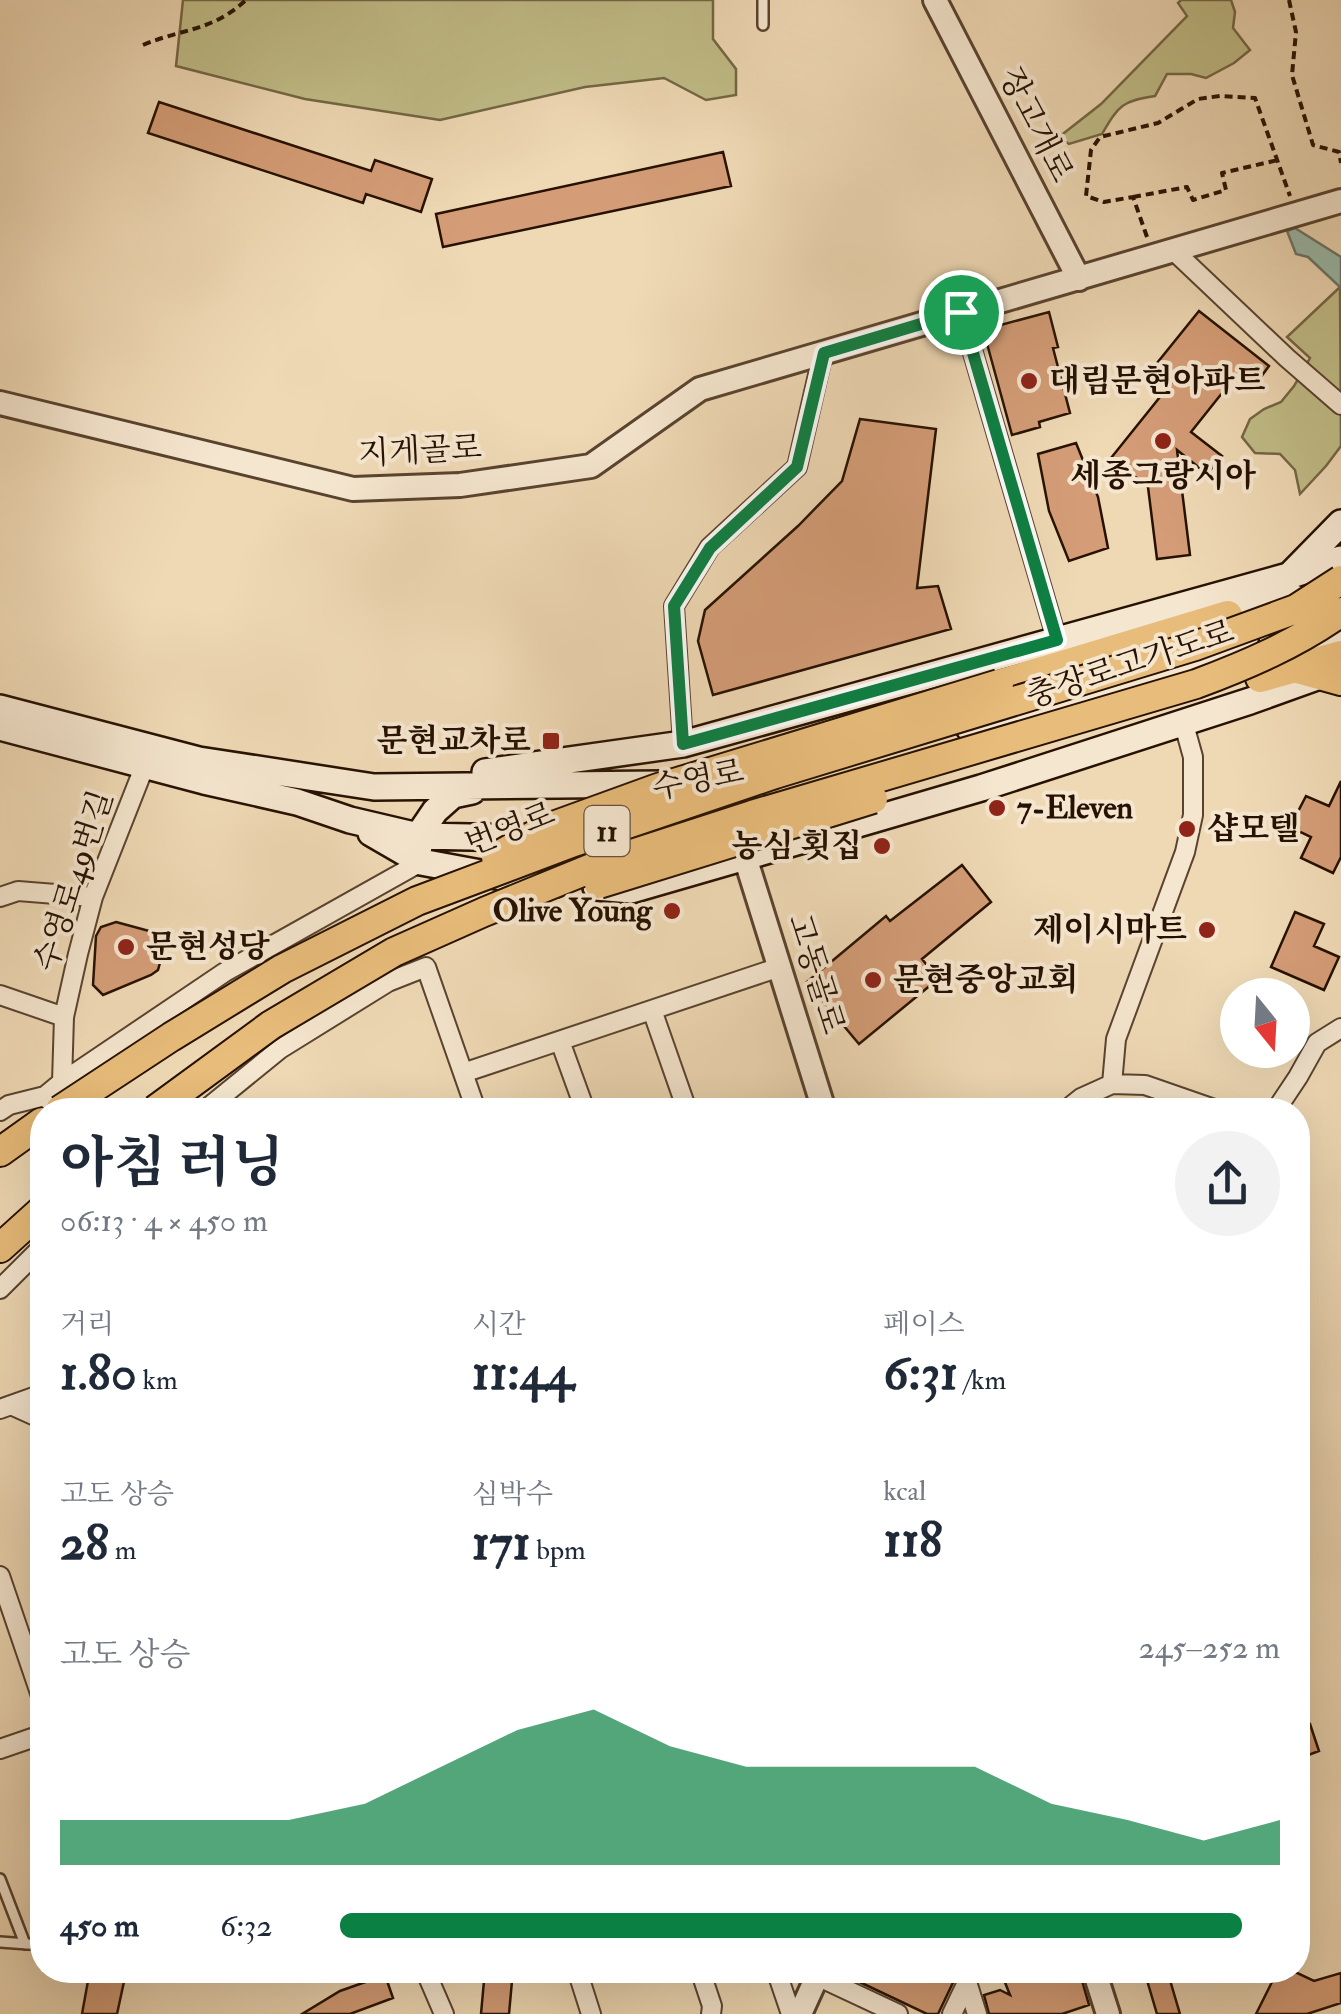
<!DOCTYPE html>
<html lang="ko">
<head>
<meta charset="utf-8">
<style>
	body { margin:0; font-family:"IM FELL Double Pica","Noto Serif KR",serif; background:#f2f2f3; color:#1f2937; height:100vh; display:flex; flex-direction:column; font-size:38px; white-space:nowrap }
	* { box-sizing:border-box; margin:0 }
	p { font-size:32px; color:#747a83 }
	.icon { flex:none; width:55px; height:55px; fill:none; stroke:currentColor; stroke-width:2; stroke-linecap:round; stroke-linejoin:round }
	.map { position:relative; flex:1; overflow:hidden }
	.panel { position:absolute; left:30px; top:1098px; width:1280px; height:885px; display:flex; flex-direction:column; background:#fff; border-radius:40px; box-shadow:0 10px 40px #0002 }
	.panel>* { flex:none }
	.needle { width:65px; rotate:162deg }
	.controls { position:absolute; left:1220px; top:978px; display:grid; gap:20px }
	.controls a { display:grid; place-items:center; width:90px; height:90px; border-radius:50%; background:#fff; box-shadow:0 10px 40px #0002; font-size:50px }
	.pin { position:absolute; display:grid; place-items:center; width:85px; height:85px; color:#fff; margin:-42px; border:5px solid #fff; border-radius:50%; box-shadow:0 2px 10px #0007 }
	.round { display:grid; place-items:center; flex:none; width:105px; height:105px; border-radius:52px; background:#f2f2f3 }
	.overview { display:flex; align-items:center; justify-content:space-between; height:170px; padding:0 30px }
	h1 { font-size:55px; font-weight:700; line-height:75px }
	.figures { display:grid; grid-template-columns:repeat(3,1fr); gap:15px; height:170px; padding:10px 30px }
	.figures div { display:grid; align-content:center }
	.figures b { font-size:50px; font-weight:700 }
	.figures small { font-size:28px; font-weight:400 }
	.figures p { font-size:28px }
	.chart { height:280px; padding:20px 30px }
	.chart p { display:flex; justify-content:space-between }
	.chart svg { width:100%; height:180px; margin-top:10px; fill:#0b8043; opacity:.7 }
	ul { padding:0 30px; list-style:none; font-size:32px }
	li { display:grid; grid-template-columns:160px 120px 1fr; align-items:center; height:75px }
	li i { height:25px; border-radius:12px; background:#0b8043 }
	.map>svg:first-child { display:block }
</style>
</head>
<body>
<div class="map">
<svg width="1341" height="2014" viewBox="0 0 1341 2014">
	<rect width="100%" height="100%" fill="#efd9b5"/>
	<filter id="stains"><feTurbulence type="fractalNoise" baseFrequency=".002" numOctaves="4"/><feColorMatrix values="0 0 0 0 .2 0 0 0 0 .09 0 0 0 0 .02 0 0 0 .5 -.17"/></filter>
	<radialGradient id="worn" r=".72"><stop offset=".6" stop-color="#630" stop-opacity="0"/><stop offset="1" stop-color="#630" stop-opacity=".3"/></radialGradient>
	<path fill="#c1bd88" stroke="#746745" stroke-width="2.5" d="M183,0h530v39l23,30v26l-30,5 -42,-22 -79,9 -145,33 -135,-21 -129,-33z
		M1181,0h50l4,12 -2,16 17,22 -16,13 -28,15 -15,-4h-24l-12,22c-33,5 -36,9 -53,38l-33,10 -10,-7 42,-33 86,-88 -9,-13z
		M1340,287l1,159 -15,20 -26,28 -5,-24 -15,-16 -25,-1 -13,-16 8,-18 14,-10 17,-7 13,-16 16,-28 -23,-21z"/>
	<path fill="#9abaab" stroke="#6c7667" stroke-width="2.5" d="M1295,228l46,29v31l-33,-31 -12,-3 -9,-23z"/>
	<path fill="#d49d77" stroke="#271102" stroke-width="2.5" d="M159,102l212,69 4,-11 57,19 -11,33 -55,-18 -3,9 -215,-70z
		M723,152l8,34 -288,61 -7,-33z
		M1199,311l70,55 -11,15 -16,-13 -51,64 31,24 -15,18 -30,-24 13,105 -33,4 -9,-72 -37,-29 61,-76 -19,-14z
		M1049,312l9,35 -5,1 17,65 -31,9 1,5 -28,8 -26,-95 7,-13z
		M860,419l76,10 -19,159 21,-2 13,43 -238,66 -15,-54 7,-31 93,-84 44,-45z
		M1076,443l22,54 10,51 -39,13 -20,-50 -11,-57z
		M1341,781v76l-8,16 -32,-15 10,-21 -21,-10 16,-31 23,10z
		M962,865l29,37 -69,57 16,20 -79,65 -52,-62 79,-66 4,5z
		M1295,912l29,12 -10,22 25,11 -15,33 -53,-23z
		M116,922l37,10 8,27 -3,11 -7,5 -48,20 -10,-10 3,-49 5,-9z
		M1310,1724l9,27 -21,8v-31z
		M90,1970l35,7 -8,37h-35z
		M485,1970h28l-4,44h-28z
		M848,1970h111l-21,44h-11l-76,-36z
		M1000,1970h79l10,35 -27,9h-73l-5,-19 16,-5 10,5z
		M1144,1970h23l13,44h-23z
		M1278,1970h13l23,11 27,-8v30l-34,11h-51z
		M385,1975l8,23 -43,16h-48l38,-23z"/>
	<g fill="none" stroke-linecap="round" stroke-linejoin="round">
		<defs>
			<path id="service" d="M763,25v-25
				M35,1737l7,20
				M0,1879l25,65
				M0,1942l42,3"/>
			<path id="minor" d="M1173,250l114,108 54,47
				M961,312l96,328
				M683,744l-9,-138 36,-59 87,-80 26,-114
				M0,897l18,-6 75,6
				M0,995l64,22
				M652,1010l35,100
				M560,1041l25,69
				M463,1073l317,-106
				M62,1082l2,-65 14,-63 15,-57 52,-132
				M1112,1084l33,1 72,25
				M58,1110l-13,-14 17,-14 163,-110 196,-110
				M205,1110l75,-61 108,-67 38,-15 50,143
				M1066,1110l15,-12 31,-14 4,-45 69,-187 8,-37v-58l-10,-36
				M1276,1110l22,-33 19,-34 24,-15
				M0,1111l9,-6 36,-9
				M0,1289l42,-42
				M11,1405l31,14
				M0,1409l42,-15
				M0,1576l42,123
				M0,1749l35,-12 7,-6
				M425,1970l19,44
				M577,1970l14,44
				M700,1970l12,36 -1,8
				M776,1970l15,44
				M817,1976l81,38
				M967,1982l10,32
				M952,2014l21,-44"/>
			<path id="tertiary" d="M935,0l144,279
				M0,403l353,86 107,-4 131,-19 109,-77 641,-188
				M745,857l79,253
				M1094,1970l14,44
				M800,2014l20,-44"/>
			<path id="secondary" d="M1292,573l49,-50
				M1228,615l67,-17
				M1282,653l59,-13
				M0,708l199,52 175,27 287,-3
				M0,727l204,54 93,21 53,18 68,16 103,2 15,-2
				M969,728l217,-62 59,-26
				M485,772l198,-28 605,-168 53,-17
				M660,821l39,-5 54,-13
				M371,833l50,29 102,19 33,3
				M419,847l-1,-11 17,-25 18,-16 19,-4
				M596,887l35,3 114,-33 236,-69 269,-87 78,-28"/>
			<path id="primary" d="M1294,668l47,13"/>
			<path id="trunk" d="M1260,678l81,-23
				M999,684l229,-69
				M0,1152l42,-30
				M0,1248l42,-38"/>
		</defs>
		<use href="#service" stroke="#59432f" stroke-width="14"/>
		<use href="#minor" stroke="#59432f" stroke-width="22"/>
		<use href="#tertiary" stroke="#59432f" stroke-width="28"/>
		<use href="#secondary" stroke="#271102" stroke-width="30"/>
		<use href="#primary" stroke="#271102" stroke-width="32"/>
		<use href="#trunk" stroke="#271102" stroke-width="32"/>
		<path stroke="#271102" stroke-width="4" stroke-dasharray="8 5" stroke-linecap="butt" d="M1289,0l7,32 -4,43 21,70 26,7 2,11
			M143,45c40,-17 68,-13 103,-45
			M1133,197l54,-10 6,13 33,-10 -4,-17 56,-13
			M1147,237l-14,-40 -29,5 -18,-6 5,-46 9,-13 58,-14 40,-24 22,-3 35,2 35,98"/>
		<use href="#service" stroke="#f5e6cf" stroke-width="9"/>
		<use href="#minor" stroke="#f5e6cf" stroke-width="18"/>
		<use href="#tertiary" stroke="#f5e6cf" stroke-width="22"/>
		<use href="#secondary" stroke="#f5e6cf" stroke-width="25"/>
		<use href="#primary" stroke="#e8bc7a" stroke-width="28"/>
		<use href="#trunk" stroke="#e8bc7a" stroke-width="28"/>
		<defs>
			<path id="trunk-bridge" d="M496,857l49,-28 113,-41 341,-104
				M599,884l274,-85
				M60,1110l111,-73 111,-68 135,-68 157,-59 201,-68 420,-128 101,-37 45,-29
				M155,1110l116,-85 123,-73 90,-40 120,-49 148,-48 444,-131c51,-19 100,-40 145,-72"/>
		</defs>
		<use href="#trunk-bridge" stroke="#271102" stroke-width="32" stroke-linecap="butt"/>
		<use href="#trunk-bridge" stroke="#e8bc7a" stroke-width="28"/>
	</g>
	<g fill="none" stroke-linecap="round" stroke-linejoin="round">
		<defs>
			<path id="route" d="M961,312l96,328 -374,104 -9,-138 36,-58 87,-81 27,-114z"/>
		</defs>
		<use href="#route" stroke="#fff" stroke-width="20"/>
		<use href="#route" stroke="#0b8043" stroke-width="12"/>
	</g>
	<g fill="#8f2418" stroke="#f5e6cf" stroke-width="4">
		<circle cx="1029" cy="381" r="10"/>
		<circle cx="1163" cy="441" r="10"/>
		<rect x="541" y="731" width="20" height="20" rx="5"/>
		<circle cx="997" cy="808" r="10"/>
		<circle cx="1187" cy="829" r="10"/>
		<circle cx="882" cy="846" r="10"/>
		<circle cx="672" cy="911" r="10"/>
		<circle cx="1207" cy="930" r="10"/>
		<circle cx="126" cy="947" r="10"/>
		<circle cx="873" cy="980" r="10"/>
	</g>
	<g text-anchor="middle" dominant-baseline="central" stroke-width="8" stroke-linejoin="round" paint-order="stroke">
		<rect fill="#f5e6cf" stroke="#655140" stroke-width="2.5" x="584.5" y="806" width="45" height="50" rx="8"/>
		<g font-size="30" font-weight="bold" fill="#271102">
			<text x="607" y="831">11</text>
		</g>
		<g font-size="32" fill="#271102" stroke="#f5e6cf">
			<text transform="translate(1036 125) rotate(63)">장고개로</text>
			<text transform="translate(420 451) rotate(-3)">지게골로</text>
			<text transform="translate(1130 664) rotate(-18)">충장로고가도로</text>
			<text transform="translate(698 780) rotate(-11)">수영로</text>
			<text transform="translate(510 829) rotate(-21)">번영로</text>
			<text transform="translate(74 881) rotate(-72)">수영로49번길</text>
			<text transform="translate(816 974) rotate(73)">고동골로</text>
		</g>
		<g font-size="32" font-weight="bold" fill="#271102" stroke="#f5e6cf" text-anchor="start">
			<text x="1049" y="381">대림문현아파트</text>
			<text x="1163" y="476" text-anchor="middle">세종그랑시아</text>
			<text x="531" y="741" text-anchor="end">문현교차로</text>
			<text x="1017" y="808">7-Eleven</text>
			<text x="1207" y="829">샵모텔</text>
			<text x="862" y="846" text-anchor="end">농심 횟집</text>
			<text x="652" y="911" text-anchor="end">Olive Young</text>
			<text x="1187" y="930" text-anchor="end">제이시마트</text>
			<text x="146" y="947">문현성당</text>
			<text x="893" y="980">문현중앙교회</text>
		</g>
	</g>
	<rect width="100%" height="100%" filter="url(#stains)"/>
	<rect width="100%" height="100%" fill="url(#worn)"/>
</svg>
<div class="controls">
<a><svg class="needle" viewBox="-14 -14 28 28"><path d="M0-13l5 13h-10z" fill="#e53935"/><path d="M0 13l5-13h-10z" fill="#747a83"/></svg></a>
</div>
<div class="pin" style="left:961px;top:312px;background:#1e9e55"><svg class="icon" aria-label="arrive" viewBox="0 0 24 24"><path d="M6 21V4h12l-3 4 3 4H6"/></svg></div>
<section class="panel">
<div class="overview"><div><h1>아침 러닝</h1><p>06:13 · 4 × 450 m</p></div><a class="round"><svg class="icon" aria-label="share" viewBox="0 0 24 24"><path d="M12 15V3M7 8l5-5 5 5M5 13v7h14v-7"/></svg></a></div>
<div class="figures">
<div><p>거리</p><b>1.80<small> km</small></b></div>
<div><p>시간</p><b>11:44</b></div>
<div><p>페이스</p><b>6:31<small> /km</small></b></div>
</div>
<div class="figures">
<div><p>고도 상승</p><b>28<small> m</small></b></div>
<div><p>심박수</p><b>171<small> bpm</small></b></div>
<div><p>kcal</p><b>118</b></div>
</div>
<div class="chart"><p><span>고도 상승</span>245–252 m</p>
<svg viewBox="0 0 160 44" preserveAspectRatio="none"><path d="M0 44V33L10 33L20 33L30 33L40 29L50 20L60 11L70 6L80 15L90 20L100 20L110 20L120 20L130 29L140 33L150 38L160 33V44z"/></svg>
</div>
<ul>
<li><b>450 m</b>6:32<i style="width:96%"></i></li>
</ul>
</section>
</div>
</body>
</html>
